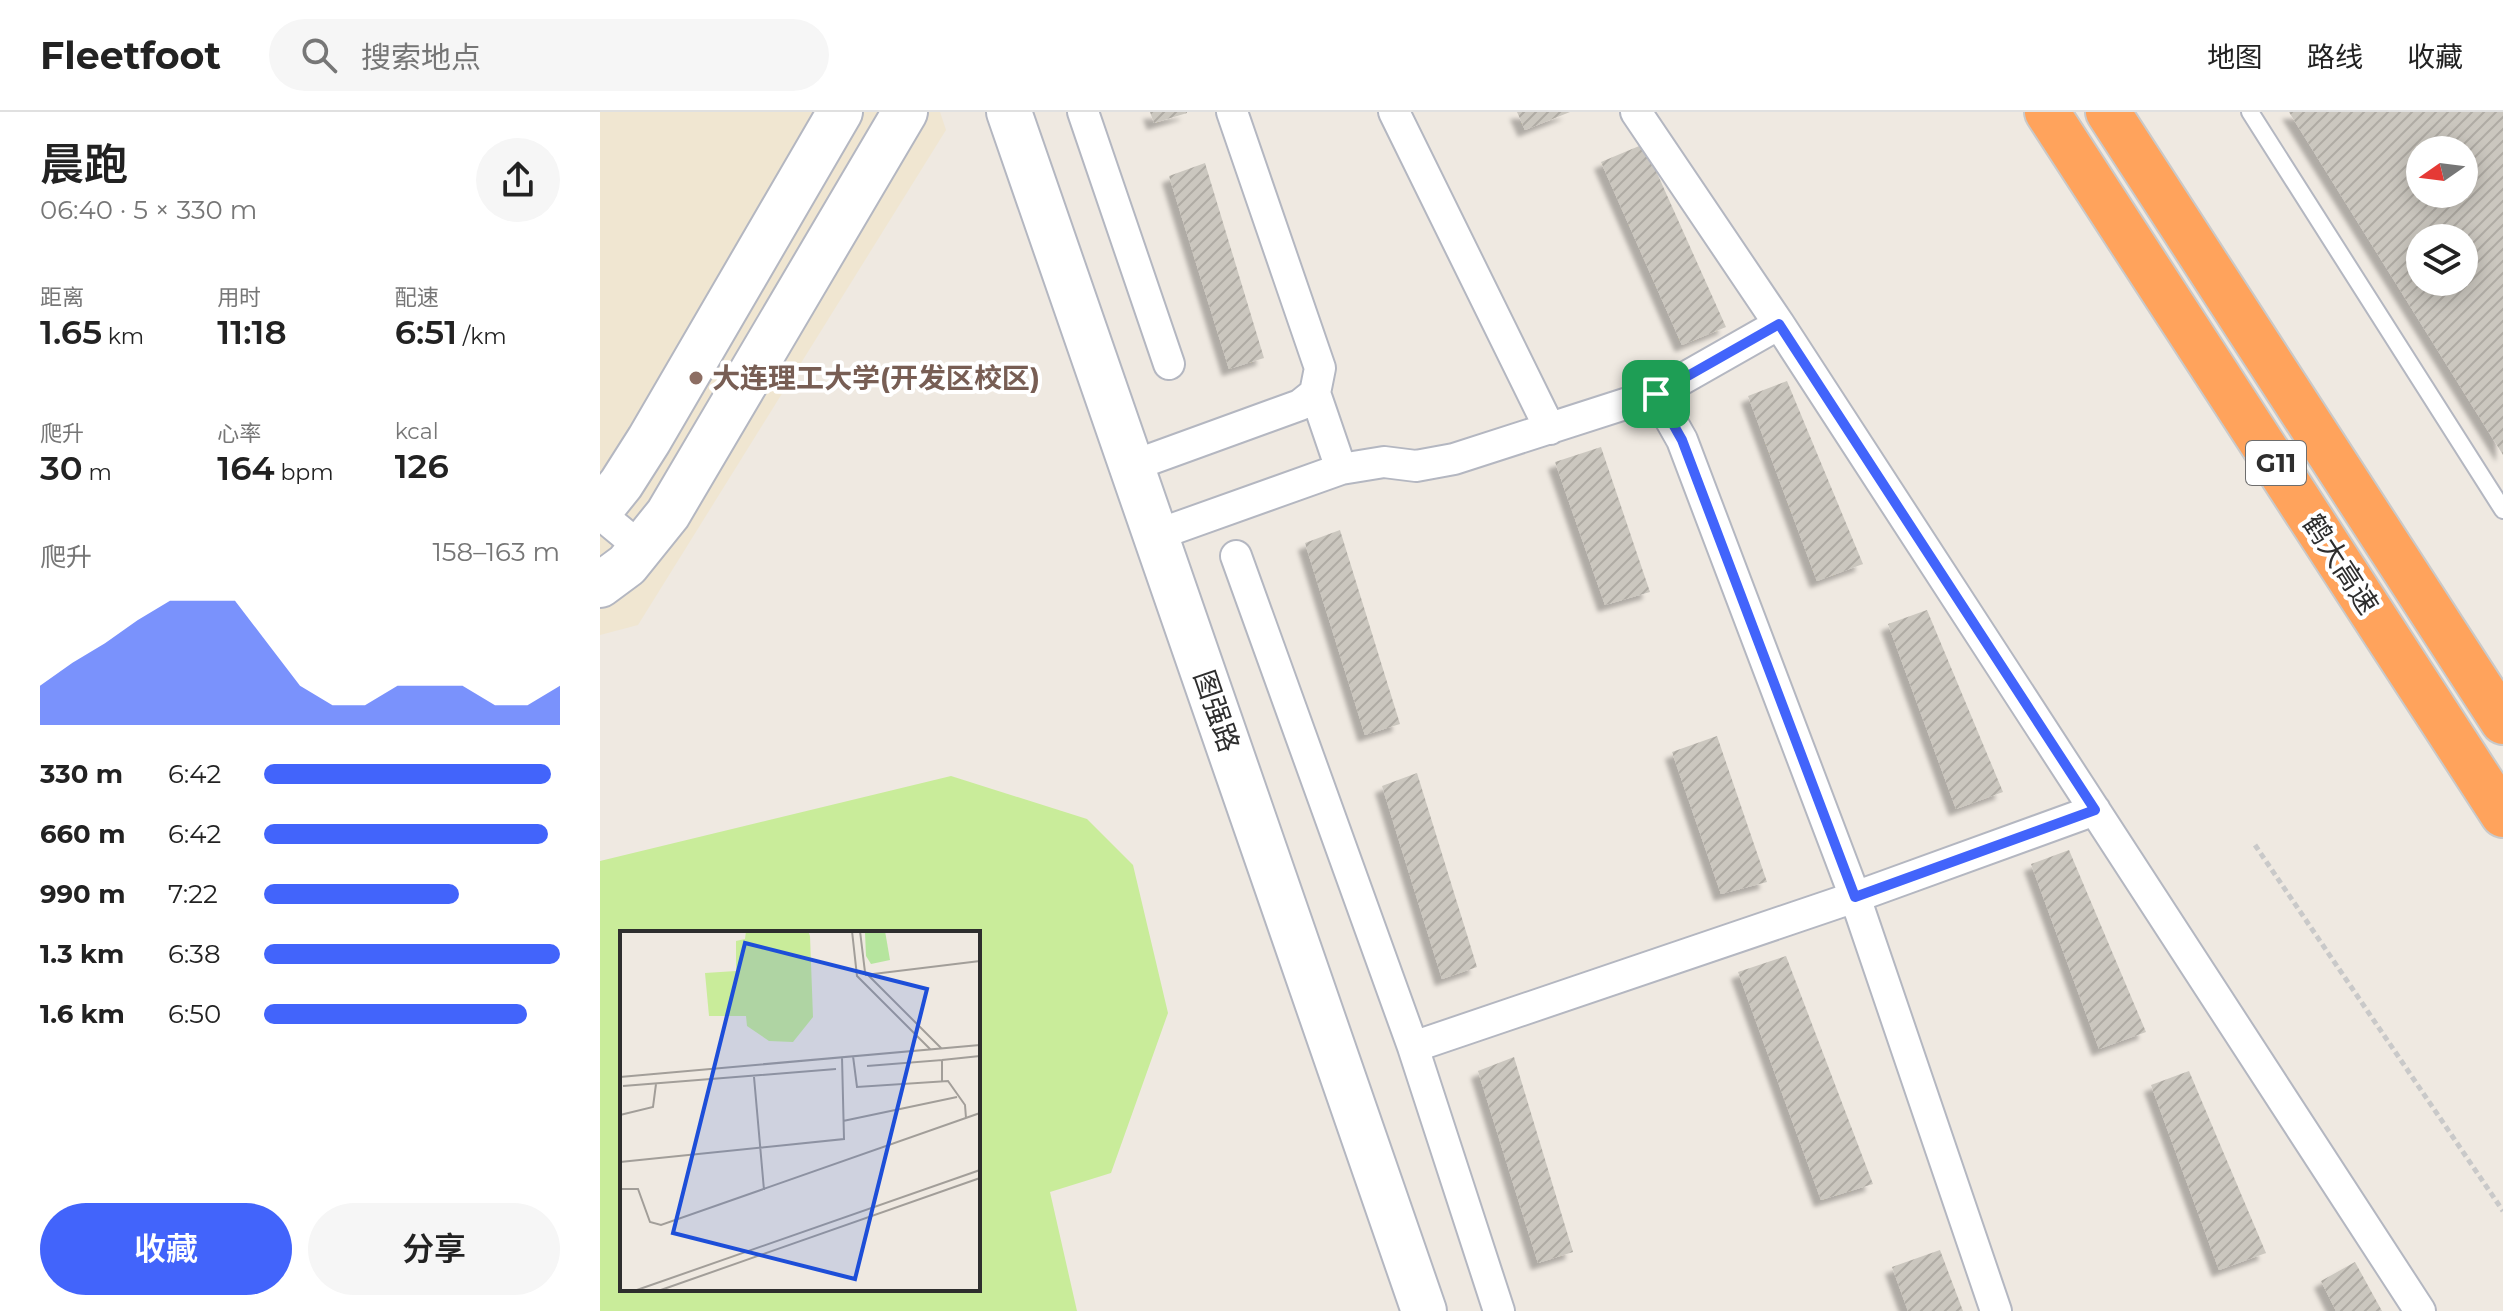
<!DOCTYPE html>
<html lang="zh">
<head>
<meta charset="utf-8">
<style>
	body { margin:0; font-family:Montserrat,"Noto Sans SC",sans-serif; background:#f6f6f6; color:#222; height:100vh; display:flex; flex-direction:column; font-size:30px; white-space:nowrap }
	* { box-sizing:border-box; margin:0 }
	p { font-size:26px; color:#767676 }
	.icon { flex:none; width:44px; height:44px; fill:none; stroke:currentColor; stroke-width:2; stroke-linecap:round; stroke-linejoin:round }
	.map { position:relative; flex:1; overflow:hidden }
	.sheet { display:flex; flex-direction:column; background:#fff; width:600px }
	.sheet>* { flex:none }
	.needle { width:52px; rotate:256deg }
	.tools { position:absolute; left:1806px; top:24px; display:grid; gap:16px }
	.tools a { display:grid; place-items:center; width:72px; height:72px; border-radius:50%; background:#fff; box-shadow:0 4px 20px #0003; font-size:40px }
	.pin { position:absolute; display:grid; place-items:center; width:68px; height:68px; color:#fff; margin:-34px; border-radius:16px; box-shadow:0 4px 12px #0006 }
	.round { display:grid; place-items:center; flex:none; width:84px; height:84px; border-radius:42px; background:#f6f6f6 }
	.summary { display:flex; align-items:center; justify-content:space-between; height:136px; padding:0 40px }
	h1 { font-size:44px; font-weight:600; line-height:60px }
	.metrics { display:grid; grid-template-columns:repeat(3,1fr); gap:12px; height:136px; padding:8px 40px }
	.metrics div { display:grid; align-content:center }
	.metrics b { font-size:34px; font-weight:600 }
	.metrics small { font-size:22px; font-weight:400 }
	.metrics p { font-size:22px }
	.chart { height:224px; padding:16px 40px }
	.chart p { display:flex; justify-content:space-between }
	.chart svg { width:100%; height:144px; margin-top:8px; fill:#4264fb; opacity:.7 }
	.cta { display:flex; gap:16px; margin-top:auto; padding:16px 40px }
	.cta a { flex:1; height:92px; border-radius:48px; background:#4264fb; color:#fff; font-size:32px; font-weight:600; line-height:92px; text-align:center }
	.cta a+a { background:#f6f6f6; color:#222 }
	ul { padding:0 40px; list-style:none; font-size:26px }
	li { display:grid; grid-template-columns:128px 96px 1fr; align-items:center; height:60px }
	li i { height:20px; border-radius:10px; background:#4264fb }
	header { display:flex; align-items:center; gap:48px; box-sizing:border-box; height:112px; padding:0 40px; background:#fff; border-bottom:2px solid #e0e0e0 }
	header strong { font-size:38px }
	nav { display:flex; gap:44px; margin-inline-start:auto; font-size:28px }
	.search { width:560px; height:72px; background:#f6f6f6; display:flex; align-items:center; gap:20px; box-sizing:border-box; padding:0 28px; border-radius:44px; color:#767676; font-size:30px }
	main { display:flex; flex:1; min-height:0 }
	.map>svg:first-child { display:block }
</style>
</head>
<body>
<header>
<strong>Fleetfoot</strong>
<div class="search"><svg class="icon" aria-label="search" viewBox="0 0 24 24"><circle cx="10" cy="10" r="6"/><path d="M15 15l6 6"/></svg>搜索地点</div>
<nav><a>地图</a><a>路线</a><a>收藏</a></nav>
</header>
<main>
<section class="sheet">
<div class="summary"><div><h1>晨跑</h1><p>06:40 · 5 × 330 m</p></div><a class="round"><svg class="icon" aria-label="share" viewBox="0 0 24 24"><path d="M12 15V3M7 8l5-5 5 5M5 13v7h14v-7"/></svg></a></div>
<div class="metrics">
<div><p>距离</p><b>1.65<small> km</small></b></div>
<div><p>用时</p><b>11:18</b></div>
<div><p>配速</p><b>6:51<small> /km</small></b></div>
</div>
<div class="metrics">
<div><p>爬升</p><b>30<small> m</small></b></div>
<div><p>心率</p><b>164<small> bpm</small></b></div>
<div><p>kcal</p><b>126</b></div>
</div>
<div class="chart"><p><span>爬升</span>158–163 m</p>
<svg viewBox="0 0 160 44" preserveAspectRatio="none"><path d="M0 44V32L10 25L20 19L30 12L40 6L50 6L60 6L70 19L80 32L90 38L100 38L110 32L120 32L130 32L140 38L150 38L160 32V44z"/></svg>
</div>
<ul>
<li><b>330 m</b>6:42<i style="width:97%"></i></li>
<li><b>660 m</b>6:42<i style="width:96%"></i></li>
<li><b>990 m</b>7:22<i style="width:66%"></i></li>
<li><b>1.3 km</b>6:38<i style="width:100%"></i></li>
<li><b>1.6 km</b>6:50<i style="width:89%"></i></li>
</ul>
<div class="cta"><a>收藏</a><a>分享</a></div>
</section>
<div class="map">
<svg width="1903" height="1199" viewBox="0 0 1903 1199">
	<defs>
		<pattern id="building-hatch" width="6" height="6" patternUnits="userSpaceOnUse" patternTransform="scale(2)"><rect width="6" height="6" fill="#cbc7bf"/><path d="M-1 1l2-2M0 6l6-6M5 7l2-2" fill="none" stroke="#afaba4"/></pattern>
		<filter id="shadow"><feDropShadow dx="-7" dy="7" stdDeviation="2" flood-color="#0004"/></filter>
	</defs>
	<rect width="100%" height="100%" fill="#efe9e1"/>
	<path fill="#f0e6d1" d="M0,0h340l6,18 -308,495 -38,10z"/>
	<path fill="#c9ec9a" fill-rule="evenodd" d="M351,664l136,43 46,46 35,148 -57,160 -61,19 27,119h-477v-450zM22,821h356v356h-356z"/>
	<path fill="url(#building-hatch)" fill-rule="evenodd" filter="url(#shadow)" d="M550,0h37v1l-33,10z
		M917,0h53l-45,18z
		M1689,0h214v343zM1820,38h44v44h-44zM1820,126h44v44h-44z
		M1044,32l82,183 -44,18 -81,-183z
		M605,51l59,195 -35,11 -60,-193z
		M1187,269l76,183 -46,17 -69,-185z
		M1001,335l49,145 -45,13 -50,-143z
		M740,418l60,194 -35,11 -60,-192z
		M1327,498l76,182 -47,17 -68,-185z
		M1117,624l50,146 -46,12 -49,-142z
		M817,661l60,194 -35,12 -60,-193z
		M1469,738l77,182 -47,17 -68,-185z
		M1186,844l87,228 -52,16 -83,-228z
		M914,945l59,195 -35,11 -60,-192z
		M1589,959l77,182 -47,17 -68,-185z
		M1340,1138l23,61h-55l-16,-44z
		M1755,1150l27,49h-46l-15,-30z"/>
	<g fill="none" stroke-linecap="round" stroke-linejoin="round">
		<defs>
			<path id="lane" d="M1650,0l253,398"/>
			<path id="street" d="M483,0l86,252
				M794,0l156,317
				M1036,0l143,212 641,987
				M715,281l26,76
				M1056,282l123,-70
				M532,354l168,-61 15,-12 5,-25 -88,-256
				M0,402l41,34
				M556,423l185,-66 43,-7 32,4 38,-7 202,-65 26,46 173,457 141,414
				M636,444l177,491 86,264
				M813,935l442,-150 240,-87"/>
			<path id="secondary" d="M409,0l415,1199
				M0,398l21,-26 28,-44 191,-328
				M0,473l27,-20 41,-51 237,-402"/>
			<path id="highway" d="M1447,0l456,703
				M1508,0l395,610"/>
		</defs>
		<use href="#lane" stroke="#b4b7c1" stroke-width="20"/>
		<use href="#street" stroke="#b4b7c1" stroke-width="34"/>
		<use href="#secondary" stroke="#b4b7c1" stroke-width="48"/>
		<use href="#highway" stroke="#c9c9c9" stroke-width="48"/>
		<path stroke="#c9c9c9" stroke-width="5" stroke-dasharray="6 4" stroke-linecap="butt" d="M1655,733l248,366"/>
		<use href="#lane" stroke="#fff" stroke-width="16"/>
		<use href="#street" stroke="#fff" stroke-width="30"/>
		<use href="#secondary" stroke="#fff" stroke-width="44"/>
		<use href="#highway" stroke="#ffa35c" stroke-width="44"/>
	</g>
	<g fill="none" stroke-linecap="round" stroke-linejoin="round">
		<defs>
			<path id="route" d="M1179,212l316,486 -240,87 -173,-457 -26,-46z"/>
		</defs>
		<use href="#route" stroke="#fff" stroke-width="16"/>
		<use href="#route" stroke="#4264fb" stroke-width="10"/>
	</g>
	<circle fill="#8d6e63" stroke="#fff" stroke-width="3" cx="96" cy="266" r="8"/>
	<g text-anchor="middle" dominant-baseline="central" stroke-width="8" stroke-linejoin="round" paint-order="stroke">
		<rect fill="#fff" stroke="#6d6d6d" stroke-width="2" x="1646" y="329" width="60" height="44" rx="6"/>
		<g font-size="26" font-weight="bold" fill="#2e2e2e">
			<text x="1676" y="351">G11</text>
		</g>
		<g font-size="28" font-weight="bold" fill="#785e54" stroke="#fff" text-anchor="start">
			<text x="112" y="266">大连理工大学(开发区校区)</text>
		</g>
		<g font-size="28" fill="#2e2e2e" stroke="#fff">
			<text transform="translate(1741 452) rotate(57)">鹤大高速</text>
			<text transform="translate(617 599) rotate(71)">图强路</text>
		</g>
	</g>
	<g transform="translate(20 819)">
		<rect width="360" height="360" fill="#efe9e1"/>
		<path d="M265,0l5,29 -19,4 -5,-8 -1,-24z" fill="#b6e59e"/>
		<path d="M126,0h62l2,5 3,81 -20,25 -24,-1 -22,-15 -1,-10h-37l-4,-43 31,-2v-30l9,-2z" fill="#c9ec9a"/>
		<path fill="none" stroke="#a29e99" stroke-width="2" d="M232,0l5,45 73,73M240,0l5,41 76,76M245,44l115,-14M233,125l4,31 91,-6 17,24 1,13M322,129l38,-4M247,135l75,-6v22M0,146l360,-32M134,146l10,113M3,155l213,-17M0,184l33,-8 3,-23M223,190l114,-24M0,231l224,-23 -2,-82M0,258h18l12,33 11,3 319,-112M14,360l346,-121M38,360l322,-113"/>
		<path fill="#1d4ed8" fill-opacity="0.15" stroke="#1d4ed8" stroke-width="4" d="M125,12l182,46 -72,290 -182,-46z"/>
		<rect width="360" height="360" fill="none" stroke="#2e2e2e" stroke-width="4"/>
	</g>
</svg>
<div class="tools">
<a><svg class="needle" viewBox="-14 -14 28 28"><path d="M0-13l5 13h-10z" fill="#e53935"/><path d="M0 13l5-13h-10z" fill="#767676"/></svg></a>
<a><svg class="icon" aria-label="layers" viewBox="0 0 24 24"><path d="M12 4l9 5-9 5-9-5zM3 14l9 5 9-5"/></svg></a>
</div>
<div class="pin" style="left:1056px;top:282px;background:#1e9e55"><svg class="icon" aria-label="arrive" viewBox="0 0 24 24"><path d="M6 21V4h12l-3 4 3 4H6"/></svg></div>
</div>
</main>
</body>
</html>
